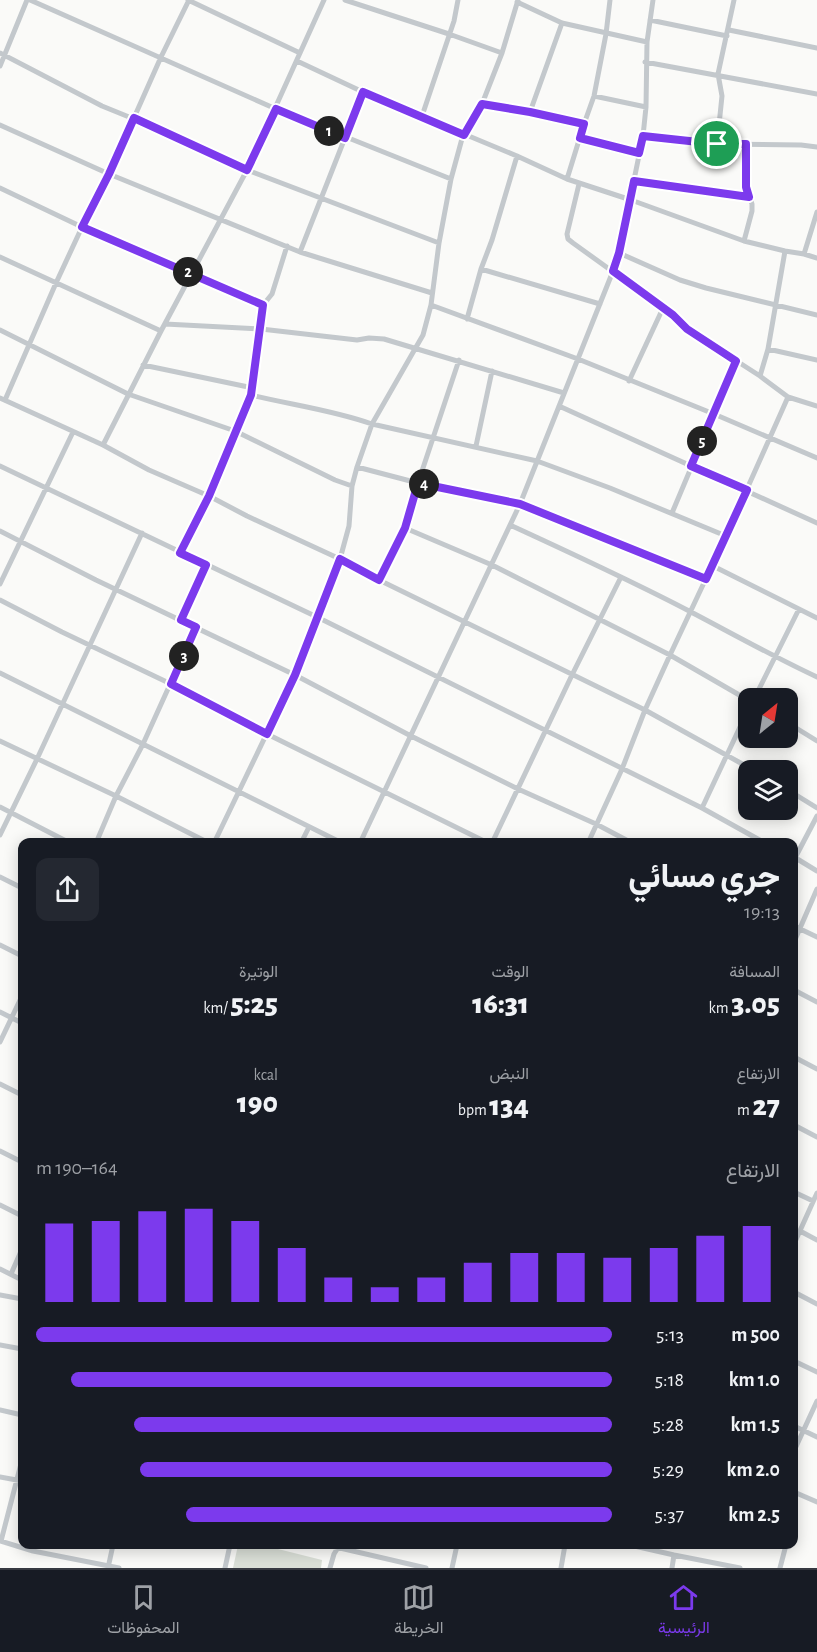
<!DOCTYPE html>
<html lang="ar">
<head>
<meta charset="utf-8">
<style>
	body { margin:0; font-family:"Alegreya Sans",Vazirmatn,sans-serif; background:#242831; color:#f1f3f6; direction:rtl; height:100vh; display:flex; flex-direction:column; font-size:22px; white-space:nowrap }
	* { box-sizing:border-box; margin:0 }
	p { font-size:20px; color:#9ea1a6 }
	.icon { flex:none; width:33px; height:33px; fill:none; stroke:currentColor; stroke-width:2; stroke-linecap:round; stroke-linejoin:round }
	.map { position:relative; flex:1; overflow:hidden; direction:ltr }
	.side { position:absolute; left:18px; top:838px; width:780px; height:711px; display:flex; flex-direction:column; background:#171b24; border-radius:12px; box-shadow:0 3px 15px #0003; direction:rtl }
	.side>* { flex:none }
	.needle { width:39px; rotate:30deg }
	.controls { position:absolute; left:738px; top:688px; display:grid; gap:12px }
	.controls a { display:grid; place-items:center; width:60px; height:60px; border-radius:12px; background:#171b24; box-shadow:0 3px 15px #0003; font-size:30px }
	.pin { position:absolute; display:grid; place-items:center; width:51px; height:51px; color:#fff; margin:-26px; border:3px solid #fff; border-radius:50%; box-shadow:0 2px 6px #0007 }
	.km { position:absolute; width:30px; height:30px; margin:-15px; border-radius:50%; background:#222; color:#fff; font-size:16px; line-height:30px; text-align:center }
	.round { display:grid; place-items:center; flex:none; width:63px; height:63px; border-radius:12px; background:#242831 }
	.headline { display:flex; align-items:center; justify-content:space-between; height:102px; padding:0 18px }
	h1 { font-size:33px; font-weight:800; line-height:45px }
	.stats { display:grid; grid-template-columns:repeat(3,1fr); gap:9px; height:102px; padding:6px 18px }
	.stats div { display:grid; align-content:center }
	.stats b { font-size:30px; font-weight:800 }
	.stats small { font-size:16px; font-weight:400 }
	.stats p { font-size:16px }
	.chart { height:168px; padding:12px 18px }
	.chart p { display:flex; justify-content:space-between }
	.chart svg { width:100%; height:108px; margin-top:6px; stroke:#7c3aed; stroke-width:6 }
	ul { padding:0 18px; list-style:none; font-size:20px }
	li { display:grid; grid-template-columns:96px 72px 1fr; align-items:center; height:45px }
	li i { height:15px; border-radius:8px; background:#7c3aed }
	.dock { display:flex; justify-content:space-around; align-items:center; height:84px; border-top:2px solid #363941; background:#171b24; font-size:16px; color:#9ea1a6 }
	.dock a { display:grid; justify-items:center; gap:3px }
	.dock .active { color:#7c3aed }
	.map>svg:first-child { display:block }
</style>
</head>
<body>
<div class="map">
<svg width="817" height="1568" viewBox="0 0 817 1568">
	<rect width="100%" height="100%" fill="#fafaf8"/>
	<path fill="#dadfd7" d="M238,1545h24l60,15 -1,8h-88z"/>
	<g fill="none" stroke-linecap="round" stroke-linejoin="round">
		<path stroke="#c3c8cc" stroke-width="5" d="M30,0l246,109 175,70
			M188,0l112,53
			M345,0l104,34 53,19
			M517,2l45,21 85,19
			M650,20l77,16
			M729,30l88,18
			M0,53l102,53 32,13 113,51 192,73
			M297,61l66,31 154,64 50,23 64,21 113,41 41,10 19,3 13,4
			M645,62l172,32
			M0,66l27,-66
			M594,96l52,11
			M482,104l48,8 54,12 -17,55
			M530,112l32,-89
			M422,116l32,-95 4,-21
			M584,124l10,-28 12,-62 4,-34
			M0,125l109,49 191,78 132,41
			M643,136l74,8 84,1 16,2
			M580,138l59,15
			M717,144l5,-48 -4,-22 16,-74
			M634,181l115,16
			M579,184l-12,50 1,5 5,4 100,72 14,14 73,47 28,21 29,9
			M0,188l82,39 181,78
			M744,241l8,-30v-7l-6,-17v-43
			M300,252l63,-160
			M619,253l61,27 26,8 111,27
			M804,254l13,-42
			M0,257l161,74
			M481,269l119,35
			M431,305l147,54 136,55 103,44
			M467,319l14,-50 11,-29 25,-84
			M165,324l96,5 96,11 12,-2 15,1 180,54
			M0,330l128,64 107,37 100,49 17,6
			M768,349l49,11
			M143,365l110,23
			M760,376l8,-27 17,-98
			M629,381l34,-73
			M251,395c41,10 82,15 121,29l165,37 73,27 116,48
			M0,398l103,47 46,25 60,26 38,20 93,43 39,21 266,130 110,61
			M5,400l51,-117 26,-56 27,-53 52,-117 28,-57
			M559,406l258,117
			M103,445l58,-114 86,-161 77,-170
			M476,446l16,-75
			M0,466l317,151 385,191 63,35
			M357,467l61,16 102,21 186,74
			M672,513l64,-152
			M510,525c61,28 122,56 181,87 42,22 83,45 126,65
			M405,528l87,37 178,90 78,45
			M0,531l96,49 199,95 116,61 107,53 78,35 36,19
			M180,553l29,-57 42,-101 12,-90 9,-11 15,-48
			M713,566l104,52
			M379,580l26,-52 13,-45 41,-123
			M0,584l73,-152
			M0,600l62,32 109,52 96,50 221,109
			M181,620l25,-55
			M0,673l342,170
			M754,699l45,-90
			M788,723l29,18
			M0,741l116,55 93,47
			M788,790l29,18
			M0,807l70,36
			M702,808l46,-98
			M0,835l37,-76 105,-226
			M96,843l20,-47 27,-52 53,-117
			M214,843l81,-168 45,-116 9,-33 3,-40 5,-19 15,-43 51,-89 8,-30 8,-62 12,-64 12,-44 19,-31 20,-51 16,-53
			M301,843l8,-16
			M360,843l160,-339 93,-233 6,-18 24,-117 3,-29 1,-65 6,-42
			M492,843l80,-168 49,-98
			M588,843l34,-74 23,-59 25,-55 56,-119 62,-139
			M794,857l23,14
			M795,858l22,-42
			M0,877l22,11
			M794,926l23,11
			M794,942l23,-53
			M0,945l22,11
			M794,990l23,12
			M0,1012l22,11
			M0,1042l22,-46
			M794,1057l23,12
			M0,1084l22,11
			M794,1125l23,12
			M0,1151l22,11
			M794,1192l19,9
			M0,1205l22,11
			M800,1231l17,9
			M794,1244l23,-51
			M0,1269l22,11
			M11,1274l11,-25
			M794,1292l23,12
			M0,1295l22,4
			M0,1345l22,4
			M794,1361l23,11
			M0,1410l22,5
			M794,1426l23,11
			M794,1451l23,-50
			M0,1477l22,4
			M794,1492l23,10
			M0,1541l33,10 86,17
			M1,1541l21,-81
			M327,1545l99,23
			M630,1545l44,10 66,13
			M108,1568l5,-23
			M225,1568l5,-23
			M330,1568l4,-14 5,-8
			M452,1568l5,-23
			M561,1568l4,-23
			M672,1568l2,-13
			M780,1568l6,-23"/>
	</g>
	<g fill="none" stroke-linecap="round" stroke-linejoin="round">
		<defs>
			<path id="route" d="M363,92l101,43 18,-31 48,8 54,12 -4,14 59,15 4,-17 74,8h29v43l3,10 -115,-16 -15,72 -6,18 60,44 14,14 49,32 -45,105 56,24 -41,89 -186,-75 -102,-21 -13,45 -26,52 -39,-21 -45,116 -28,59 -96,-50 25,-57 -15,-7 25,-55 -26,-12 29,-57 42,-101 12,-90 -181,-78 27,-53 25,-56 113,52 29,-61 69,29z"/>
		</defs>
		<use href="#route" stroke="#fff" stroke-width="12"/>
		<use href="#route" stroke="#7c3aed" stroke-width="8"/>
	</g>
</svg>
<div class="controls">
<a><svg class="needle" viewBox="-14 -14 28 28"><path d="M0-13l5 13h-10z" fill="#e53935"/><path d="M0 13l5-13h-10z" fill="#9ea1a6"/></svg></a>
<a><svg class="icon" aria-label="layers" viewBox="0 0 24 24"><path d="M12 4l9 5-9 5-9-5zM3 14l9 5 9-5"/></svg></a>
</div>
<div class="pin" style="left:717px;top:144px;background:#1e9e55"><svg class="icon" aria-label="arrive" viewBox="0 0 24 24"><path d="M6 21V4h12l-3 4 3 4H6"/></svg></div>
<b class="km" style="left:329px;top:131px">1</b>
<b class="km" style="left:188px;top:272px">2</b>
<b class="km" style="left:184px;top:656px">3</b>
<b class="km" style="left:424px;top:484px">4</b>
<b class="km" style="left:702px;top:441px">5</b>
<section class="side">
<div class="headline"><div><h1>جري مسائي</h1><p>19:13</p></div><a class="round"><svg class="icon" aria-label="share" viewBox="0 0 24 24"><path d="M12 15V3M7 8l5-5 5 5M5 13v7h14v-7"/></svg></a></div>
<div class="stats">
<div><p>المسافة</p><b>3.05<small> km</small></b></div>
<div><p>الوقت</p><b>16:31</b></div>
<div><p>الوتيرة</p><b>5:25<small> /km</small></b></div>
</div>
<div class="stats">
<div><p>الارتفاع</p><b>27<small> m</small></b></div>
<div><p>النبض</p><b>134<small> bpm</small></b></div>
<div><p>kcal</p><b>190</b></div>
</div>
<div class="chart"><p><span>الارتفاع</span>164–190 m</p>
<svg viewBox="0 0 160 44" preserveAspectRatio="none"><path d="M5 44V12M15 44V11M25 44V7M35 44V6M45 44V11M55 44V22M65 44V34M75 44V38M85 44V34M95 44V28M105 44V24M115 44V24M125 44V26M135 44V22M145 44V17M155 44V13"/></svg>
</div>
<ul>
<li><b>500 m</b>5:13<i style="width:100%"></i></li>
<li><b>1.0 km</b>5:18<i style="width:94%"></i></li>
<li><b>1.5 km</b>5:28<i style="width:83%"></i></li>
<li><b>2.0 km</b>5:29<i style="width:82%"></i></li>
<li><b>2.5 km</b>5:37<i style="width:74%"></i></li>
</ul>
</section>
</div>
<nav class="dock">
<a class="active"><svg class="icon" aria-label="home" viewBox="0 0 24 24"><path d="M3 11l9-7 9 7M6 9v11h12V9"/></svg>الرئيسية</a>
<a><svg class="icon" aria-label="map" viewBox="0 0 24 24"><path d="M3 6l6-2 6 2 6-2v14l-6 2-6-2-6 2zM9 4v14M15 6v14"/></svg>الخريطة</a>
<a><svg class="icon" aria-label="saved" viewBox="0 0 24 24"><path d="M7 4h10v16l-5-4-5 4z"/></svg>المحفوظات</a>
</nav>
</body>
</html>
